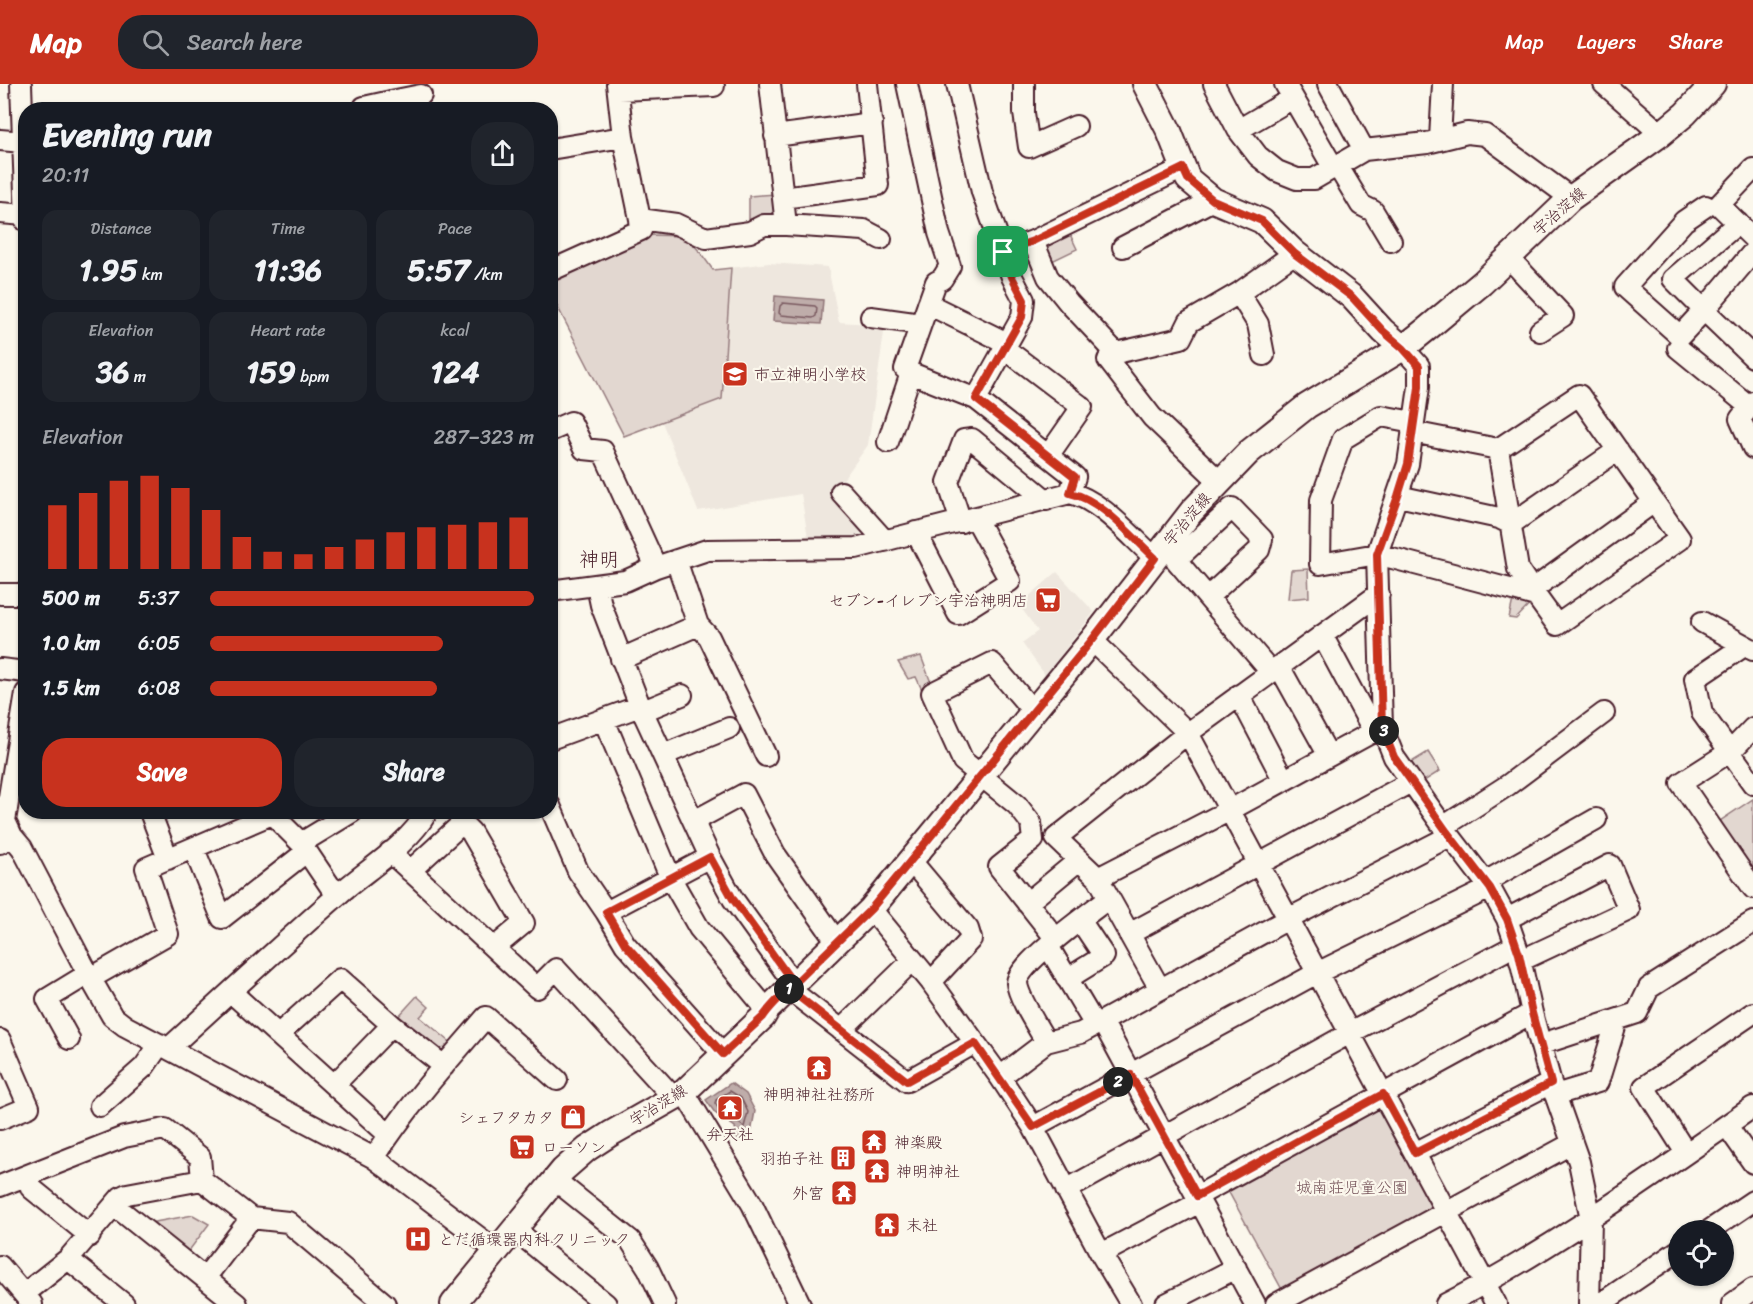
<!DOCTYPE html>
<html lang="en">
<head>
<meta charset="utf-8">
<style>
	body { margin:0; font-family:Sriracha,"Klee One",sans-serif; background:#20242c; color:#f1f3f6; height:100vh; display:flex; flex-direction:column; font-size:22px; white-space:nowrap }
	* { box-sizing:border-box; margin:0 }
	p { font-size:20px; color:#9ea1a6 }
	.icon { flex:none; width:33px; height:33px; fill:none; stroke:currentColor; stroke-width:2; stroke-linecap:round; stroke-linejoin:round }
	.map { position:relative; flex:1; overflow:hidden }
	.drawer { position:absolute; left:18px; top:18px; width:540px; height:717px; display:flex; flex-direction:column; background:#171b24; border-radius:24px; box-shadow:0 2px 4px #0004 }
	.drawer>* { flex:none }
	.controls { position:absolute; left:1668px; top:1136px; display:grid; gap:12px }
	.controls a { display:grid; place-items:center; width:66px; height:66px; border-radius:50%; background:#171b24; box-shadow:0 2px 4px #0004; font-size:30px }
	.pin { position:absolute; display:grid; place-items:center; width:51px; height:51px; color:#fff; margin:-26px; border-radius:12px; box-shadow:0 3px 9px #0006 }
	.km { position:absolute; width:30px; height:30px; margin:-15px; border-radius:50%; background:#222; color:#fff; font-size:16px; line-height:30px; text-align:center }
	.round { display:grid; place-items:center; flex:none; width:63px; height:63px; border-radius:24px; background:#20242c }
	.headline { display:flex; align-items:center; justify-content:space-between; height:102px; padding:0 24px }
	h1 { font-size:33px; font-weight:700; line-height:45px }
	.stats { display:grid; grid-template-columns:repeat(3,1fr); gap:9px; height:102px; padding:6px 24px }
	.stats div { display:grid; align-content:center; border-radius:15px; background:#20242c; text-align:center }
	.stats b { font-size:30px; font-weight:700 }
	.stats small { font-size:16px; font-weight:400 }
	.stats p { font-size:16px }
	.chart { height:168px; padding:12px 24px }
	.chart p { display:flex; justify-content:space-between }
	.chart svg { width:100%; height:108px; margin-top:6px; stroke:#c8321e; stroke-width:6 }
	.button { display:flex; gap:12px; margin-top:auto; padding:12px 24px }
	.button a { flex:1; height:69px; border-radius:24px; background:#c8321e; color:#fff; font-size:24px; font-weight:700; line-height:69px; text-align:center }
	.button a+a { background:#20242c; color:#f1f3f6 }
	ul { padding:0 24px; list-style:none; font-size:20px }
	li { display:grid; grid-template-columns:96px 72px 1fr; align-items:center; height:45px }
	li i { height:15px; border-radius:8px; background:#c8321e }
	header { display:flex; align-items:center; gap:36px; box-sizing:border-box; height:84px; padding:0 30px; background:#c8321e; color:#fff }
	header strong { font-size:28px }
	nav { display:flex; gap:33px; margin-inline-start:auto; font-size:21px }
	.search { width:420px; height:54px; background:#20242c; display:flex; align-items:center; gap:15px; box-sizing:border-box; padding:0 21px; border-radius:24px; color:#9ea1a6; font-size:22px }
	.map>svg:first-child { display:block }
</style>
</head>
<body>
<header>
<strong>Map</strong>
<div class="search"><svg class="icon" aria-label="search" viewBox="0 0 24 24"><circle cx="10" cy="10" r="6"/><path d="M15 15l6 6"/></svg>Search here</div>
<nav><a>Map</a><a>Layers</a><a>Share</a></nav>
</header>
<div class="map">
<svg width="1753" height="1220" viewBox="0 0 1753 1220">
	<rect width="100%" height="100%" fill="#fbf7ec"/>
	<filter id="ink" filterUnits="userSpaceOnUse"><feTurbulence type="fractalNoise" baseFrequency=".0167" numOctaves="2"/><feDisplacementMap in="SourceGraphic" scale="12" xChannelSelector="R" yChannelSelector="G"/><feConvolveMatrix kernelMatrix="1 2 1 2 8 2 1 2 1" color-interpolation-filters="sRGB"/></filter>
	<g filter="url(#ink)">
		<path fill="#eee7de" d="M644,142l18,1 30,14 22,29 55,-7 59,4 11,55 46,3 -17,120 -33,46 42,47 -68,6 -8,-50 -103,17 -36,-89 -38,14 -73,-142z
			M1057,488l37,40 -49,63 -23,-32 16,-12 -19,-26z"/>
		<path fill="#e2d7d0" stroke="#967b7e" stroke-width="1.5" d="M776,110l3,19 -4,6 -12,2 -14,-1v-24z
			M1068,146l9,19 -29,14 -6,-22z
			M642,151c47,1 43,-4 71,35l18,-2 -9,131 -98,37 -73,-142 -1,-18z
			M1308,485l1,28 -21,2 3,-29z
			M1514,511l19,6 -17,18 -7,-1z
			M921,572l12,32 -10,4 -7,-15 -8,2 -10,-17z
			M1428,668l12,19 -19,12 -11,-20z
			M1753,715v70l-5,3 -34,-47z
			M417,912l12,11 -9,10 34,28 -7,9h-9l-41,-36z
			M1377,1019l58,109 -150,83 -59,-108z
			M193,1131l16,9 -24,32 -41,-32z"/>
		<path fill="#bfadaa" stroke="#907477" stroke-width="1.5" d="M775,212l48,4 -2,24 -48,-3z
			M731,999l15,11 9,17 -4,22 -14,9 -2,-15 -20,-14 -9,-13z"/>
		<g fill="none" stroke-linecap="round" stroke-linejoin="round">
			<path stroke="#79585e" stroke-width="1.5" d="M783,219l32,3 2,2 -1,8 -3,2 -32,-3 -2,-2 1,-7z
				M730,1007l11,7 7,14 -4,15 -25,-18 -4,-6 1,-3z"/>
			<defs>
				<path id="minor" d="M21,0l5,137
					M907,0l32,149 11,33 -8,13 -6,3 -31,87 6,4
					M957,0l25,108 30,85 12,23 -2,17 -46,82
					M1024,0v29l5,34 47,-21
					M1214,0l24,46 20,26 19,15 20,8h17l50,-29 63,-7 40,-10 18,2 86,63
					M1285,0l48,83
					M1328,0l36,66
					M1604,0l57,50
					M619,6l95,-4
					M364,23l27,-6
					M393,26l-2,-9 30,-6
					M1238,46l55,-32
					M775,52l97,-13
					M1440,55l3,-55
					M0,56l23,2
					M550,65l73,-12
					M1337,81l24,40 12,6 18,30
					M1753,85l-34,36 34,33
					M783,114l95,-13 -11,-101
					M1706,122l-22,15 -59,66 55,49 24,-26 -31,-31 65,-56
					M0,129l25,2
					M640,135l36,5 30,14 44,-6 14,-7h22l-16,-141
					M786,141l78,5 17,9
					M1033,157l15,36 21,26 47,50
					M1123,163l90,-47
					M1003,168l30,-11 150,-73
					M1753,168l-49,58 49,47
					M1508,173l55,59 -23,15
					M550,187l91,-41 -1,-11 -17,-82 -6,-53
					M1239,209l19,31 6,31
					M928,220l79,39
					M871,233l50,7
					M1004,264l78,59 -34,49
					M1403,264l16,18v21l-11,77 -31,90 5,173 12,30 53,75 43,56 17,31 12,35 13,59 19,70 28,79 12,57 -2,85
					M1678,264l71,58
					M1753,318l-13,17 13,29
					M550,347l21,-9 13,27 19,2 53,116
					M1412,348l86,17 81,-54 101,144 -123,86 -21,-29 -159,-42 -57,10 1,-64 22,-61 38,-23 32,6
					M888,358l23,-69 65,26 99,78 -5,16
					M1498,365l20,120 18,27
					M1219,397l-67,-64 -44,-57 8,-7 65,-15 8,-16 50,-29 56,-40
					M841,408l44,49
					M1398,412l101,22 12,6 107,-74
					M961,438l-13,-40 16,-42 8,-1 74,61
					M916,448l42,82 52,-33 -34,-62
					M676,476l22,65 11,12 57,119
					M597,502l4,19 39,101 70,151 23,42 61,85
					M1532,506l122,-88
					M550,507l75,-10 31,-14 51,-17 149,-2 214,-55c31,7 61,44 85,65
					M0,510h26
					M1208,513l51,-47 3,-11 -30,-31 -56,52 95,112
					M1702,538l51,28
					M1322,551l52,97
					M1092,556l96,93 308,571
					M1744,562l-49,33 7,34 51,71
					M621,575l77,-34
					M1279,582l50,90
					M0,585l26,3
					M1239,611l45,86
					M643,627l39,-16
					M1033,627l-41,-48 -60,30 31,68 54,44 14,18 2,17 -34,27 57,72
					M604,636l67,159 28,49 68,82
					M1753,644l-22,23 -50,32 72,105
					M550,655l90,-33
					M663,671l66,-27
					M550,722l28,65 28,41 19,32 98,110
					M150,728l18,47
					M270,728l31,31 29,43 9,7
					M694,737l50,-27 31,60 62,88
					M1443,743l65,-42 96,-72
					M12,752l10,12 66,126 24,42 13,10 249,132 123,93
					M0,759l12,-7 -7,-15 21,-128
					M301,759l51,-31
					M194,765l28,69 84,-66
					M390,768l147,136 19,-19 118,129
					M911,777l57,68 3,10 -40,43
					M410,787l48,-44h8l5,5 53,91 -30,25
					M1098,794l132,-68 152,-83
					M1485,798l111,-63
					M1027,819l52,-43
					M871,825l60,73 69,95 33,50 68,127 30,50
					M606,828l104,-55
					M1507,835l103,-54 19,45 -109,51
					M1129,850l282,-152
					M1048,862l47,79
					M91,894l77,-44 -22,-66 126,-54
					M1067,895l37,-23 -24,-36
					M789,905l118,92 68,-38
					M1160,905l-62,-111 -42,-40 132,-105 191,-139
					M231,908l158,143
					M1102,937l153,283
					M841,946l72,-70
					M279,950l61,-55 52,46 52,41
					M69,955l-22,-40 41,-25
					M0,956l29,67 -29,12
					M1046,958c-7,-13 -28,-45 -29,-59 -1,-18 75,-72 92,-85
					M1542,960l95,-31 12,-25 104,-66
					M169,964c56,-51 112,-103 169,-153 29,-26 70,-49 89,-83
					M1000,993l46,-35 35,-9 207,-114 162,-83
					M334,1001l58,-60
					M684,1008l68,112 48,100
					M1555,1011l43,-13 19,-62
					M100,1022l44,-39 16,-23
					M1727,1042l26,37
					M1033,1043l284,-154 173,-85
					M1415,1069l136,-70
					M1686,1069l-42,-66 109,-74
					M374,1074c32,-50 73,-96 112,-141l71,63
					M29,1091l2,13 59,48
					M555,1096l75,60 18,28 17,36
					M0,1102l124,-49 41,-8 35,28 2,23 49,38 37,4 97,82
					M1066,1106l284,-157 166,-88
					M1197,1112l335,-183
					M115,1122l122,98
					M514,1145l92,75
					M1710,1146l43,-29
					M1101,1170l99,-52
					M68,1175l56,45
					M0,1182l32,38
					M205,1194l46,-60
					M24,1210l44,-35 53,-62 6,-3 75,-14
					M1166,1220l70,-36
					M1276,1220l295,-160
					M1446,1220c108,-56 207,-128 307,-197
					M1600,1220l78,-53
					M1732,1220l21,-15"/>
				<path id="major" d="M1145,0l24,47 19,48 25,21 49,21 33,32 57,44 31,34 20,17
					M453,1220l110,-134 24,-21 23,-15 74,-42 79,-75 4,-7 104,-101 221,-269 100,-129 57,-59 58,-46 96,-58 25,-20 54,-45 89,-85 90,-64 24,-20 28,-30"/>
			</defs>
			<use href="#minor" stroke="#4a1f2b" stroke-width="24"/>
			<use href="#major" stroke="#4a1f2b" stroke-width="28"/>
			<use href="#minor" stroke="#fbf7ec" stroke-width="20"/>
			<use href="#major" stroke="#fbf7ec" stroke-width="24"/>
		</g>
	</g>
	<g fill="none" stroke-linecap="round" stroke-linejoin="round" filter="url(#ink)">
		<defs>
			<path id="route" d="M1003,168l9,25 12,23 -2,17 -46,82 99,78 -5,16c32,7 61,43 85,65l-63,82 -221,269 -77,75c-11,10 -23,21 -31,33l-40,37 -98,-110 -19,-32 104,-55 23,42 61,85 -5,5 118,92 68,-38 58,84 98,-52 66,121 186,-102 32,59 136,-70 -19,-70 -13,-59 -12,-35 -17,-31 -43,-56 -53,-75 -12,-30 -5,-173 21,-58 10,-32 11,-77v-21l-16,-18 -20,-17 -31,-34 -57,-43 -33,-33 -49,-21 -25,-21 -5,-11 -150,73 -30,11"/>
		</defs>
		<use href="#route" stroke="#fff" stroke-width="12"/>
		<use href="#route" stroke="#c8321e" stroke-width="8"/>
	</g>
	<defs>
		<symbol id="school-square" viewBox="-11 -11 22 22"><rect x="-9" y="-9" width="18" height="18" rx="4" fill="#c8321e" stroke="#fbf7ec"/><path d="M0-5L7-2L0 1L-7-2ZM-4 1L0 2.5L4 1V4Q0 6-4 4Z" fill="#fff"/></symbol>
		<symbol id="supermarket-square" viewBox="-11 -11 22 22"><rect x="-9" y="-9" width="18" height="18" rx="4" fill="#c8321e" stroke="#fbf7ec"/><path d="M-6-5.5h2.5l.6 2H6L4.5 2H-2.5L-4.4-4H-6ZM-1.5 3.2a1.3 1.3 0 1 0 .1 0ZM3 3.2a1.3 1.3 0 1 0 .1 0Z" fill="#fff"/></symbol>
		<symbol id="temple-square" viewBox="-11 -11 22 22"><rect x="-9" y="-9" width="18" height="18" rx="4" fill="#c8321e" stroke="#fbf7ec"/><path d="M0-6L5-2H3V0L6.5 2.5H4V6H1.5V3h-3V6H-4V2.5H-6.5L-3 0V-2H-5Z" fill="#fff"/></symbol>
		<symbol id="shop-square" viewBox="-11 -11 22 22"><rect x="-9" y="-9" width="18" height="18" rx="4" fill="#c8321e" stroke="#fbf7ec"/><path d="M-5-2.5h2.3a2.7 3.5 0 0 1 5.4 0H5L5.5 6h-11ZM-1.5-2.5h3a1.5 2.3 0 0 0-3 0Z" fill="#fff"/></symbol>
		<symbol id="building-square" viewBox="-11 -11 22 22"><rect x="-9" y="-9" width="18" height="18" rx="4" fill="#c8321e" stroke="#fbf7ec"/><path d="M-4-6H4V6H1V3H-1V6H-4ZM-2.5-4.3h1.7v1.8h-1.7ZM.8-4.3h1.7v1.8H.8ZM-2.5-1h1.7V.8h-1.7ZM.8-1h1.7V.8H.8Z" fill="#fff"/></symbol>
		<symbol id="hospital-square" viewBox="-11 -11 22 22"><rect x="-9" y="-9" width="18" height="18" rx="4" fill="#c8321e" stroke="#fbf7ec"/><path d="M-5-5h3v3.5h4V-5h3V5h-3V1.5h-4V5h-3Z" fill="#fff"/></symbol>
	</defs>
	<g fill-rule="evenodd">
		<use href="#school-square" x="720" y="275" width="30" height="30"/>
		<use href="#supermarket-square" x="1033" y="501" width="30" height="30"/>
		<use href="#temple-square" x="804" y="969" width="30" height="30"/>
		<use href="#temple-square" x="715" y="1009" width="30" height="30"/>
		<use href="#shop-square" x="558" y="1018" width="30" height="30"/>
		<use href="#temple-square" x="859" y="1043" width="30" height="30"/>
		<use href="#supermarket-square" x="507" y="1048" width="30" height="30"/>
		<use href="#building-square" x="828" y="1059" width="30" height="30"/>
		<use href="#temple-square" x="862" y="1072" width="30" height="30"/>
		<use href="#temple-square" x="829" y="1094" width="30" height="30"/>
		<use href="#temple-square" x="872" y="1126" width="30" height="30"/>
		<use href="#hospital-square" x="403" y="1140" width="30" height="30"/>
	</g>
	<g text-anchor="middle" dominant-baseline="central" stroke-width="4.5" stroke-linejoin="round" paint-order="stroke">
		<g font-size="16" fill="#4a1f2b" stroke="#fbf7ec">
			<text transform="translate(1559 127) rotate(-41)">宇治淀線</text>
			<text transform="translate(1187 435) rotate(-50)">宇治淀線</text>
			<text transform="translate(658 1021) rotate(-32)">宇治淀線</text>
		</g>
		<g font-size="16" fill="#4a1f2b" stroke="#fbf7ec" text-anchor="start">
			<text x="754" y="290">市立神明小学校</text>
			<text x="1028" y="516" text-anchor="end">セブン-イレブン宇治神明店</text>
			<text x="819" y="1010" text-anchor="middle">神明神社社務所</text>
			<text x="554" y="1033" text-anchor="end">シェフタカタ</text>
			<text x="730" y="1050" text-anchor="middle">弁天社</text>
			<text x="894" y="1058">神楽殿</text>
			<text x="542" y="1063">ローソン</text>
			<text x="824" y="1074" text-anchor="end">羽拍子社</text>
			<text x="896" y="1087">神明神社</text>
			<text x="824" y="1109" text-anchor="end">外宮</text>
			<text x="906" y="1141">末社</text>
			<text x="438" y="1155">とだ循環器内科クリニック</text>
		</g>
		<g font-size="16" fill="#704d54" stroke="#fbf7ec">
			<text x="1352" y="1103">城南荘児童公園</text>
		</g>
		<g font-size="20" fill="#4a1f2b" stroke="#fbf7ec">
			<text x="599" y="475">神明</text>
		</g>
	</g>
</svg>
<div class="controls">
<a><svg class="icon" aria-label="locate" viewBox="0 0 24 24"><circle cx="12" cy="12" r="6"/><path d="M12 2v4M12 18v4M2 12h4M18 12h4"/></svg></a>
</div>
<div class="pin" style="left:1003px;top:168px;background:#1e9e55"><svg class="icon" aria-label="arrive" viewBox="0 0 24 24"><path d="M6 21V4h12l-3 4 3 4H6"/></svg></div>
<b class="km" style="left:789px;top:905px">1</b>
<b class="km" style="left:1118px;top:998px">2</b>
<b class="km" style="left:1384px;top:647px">3</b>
<section class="drawer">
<div class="headline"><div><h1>Evening run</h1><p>20:11</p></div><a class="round"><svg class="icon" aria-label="share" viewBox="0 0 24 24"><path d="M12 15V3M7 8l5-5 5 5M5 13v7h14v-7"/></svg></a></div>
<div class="stats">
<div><p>Distance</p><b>1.95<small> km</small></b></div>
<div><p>Time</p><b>11:36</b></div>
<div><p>Pace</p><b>5:57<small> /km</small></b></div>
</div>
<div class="stats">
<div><p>Elevation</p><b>36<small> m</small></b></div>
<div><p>Heart rate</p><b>159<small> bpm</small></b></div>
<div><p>kcal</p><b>124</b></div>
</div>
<div class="chart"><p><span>Elevation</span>287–323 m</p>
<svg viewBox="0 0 160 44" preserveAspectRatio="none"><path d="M5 44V18M15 44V13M25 44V8M35 44V6M45 44V11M55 44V20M65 44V31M75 44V37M85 44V38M95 44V35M105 44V32M115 44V29M125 44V27M135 44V26M145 44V25M155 44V23"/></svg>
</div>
<ul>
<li><b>500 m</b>5:37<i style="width:100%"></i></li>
<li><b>1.0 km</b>6:05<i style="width:72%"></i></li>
<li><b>1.5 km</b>6:08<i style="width:70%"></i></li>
</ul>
<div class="button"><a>Save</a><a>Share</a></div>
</section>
</div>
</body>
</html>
